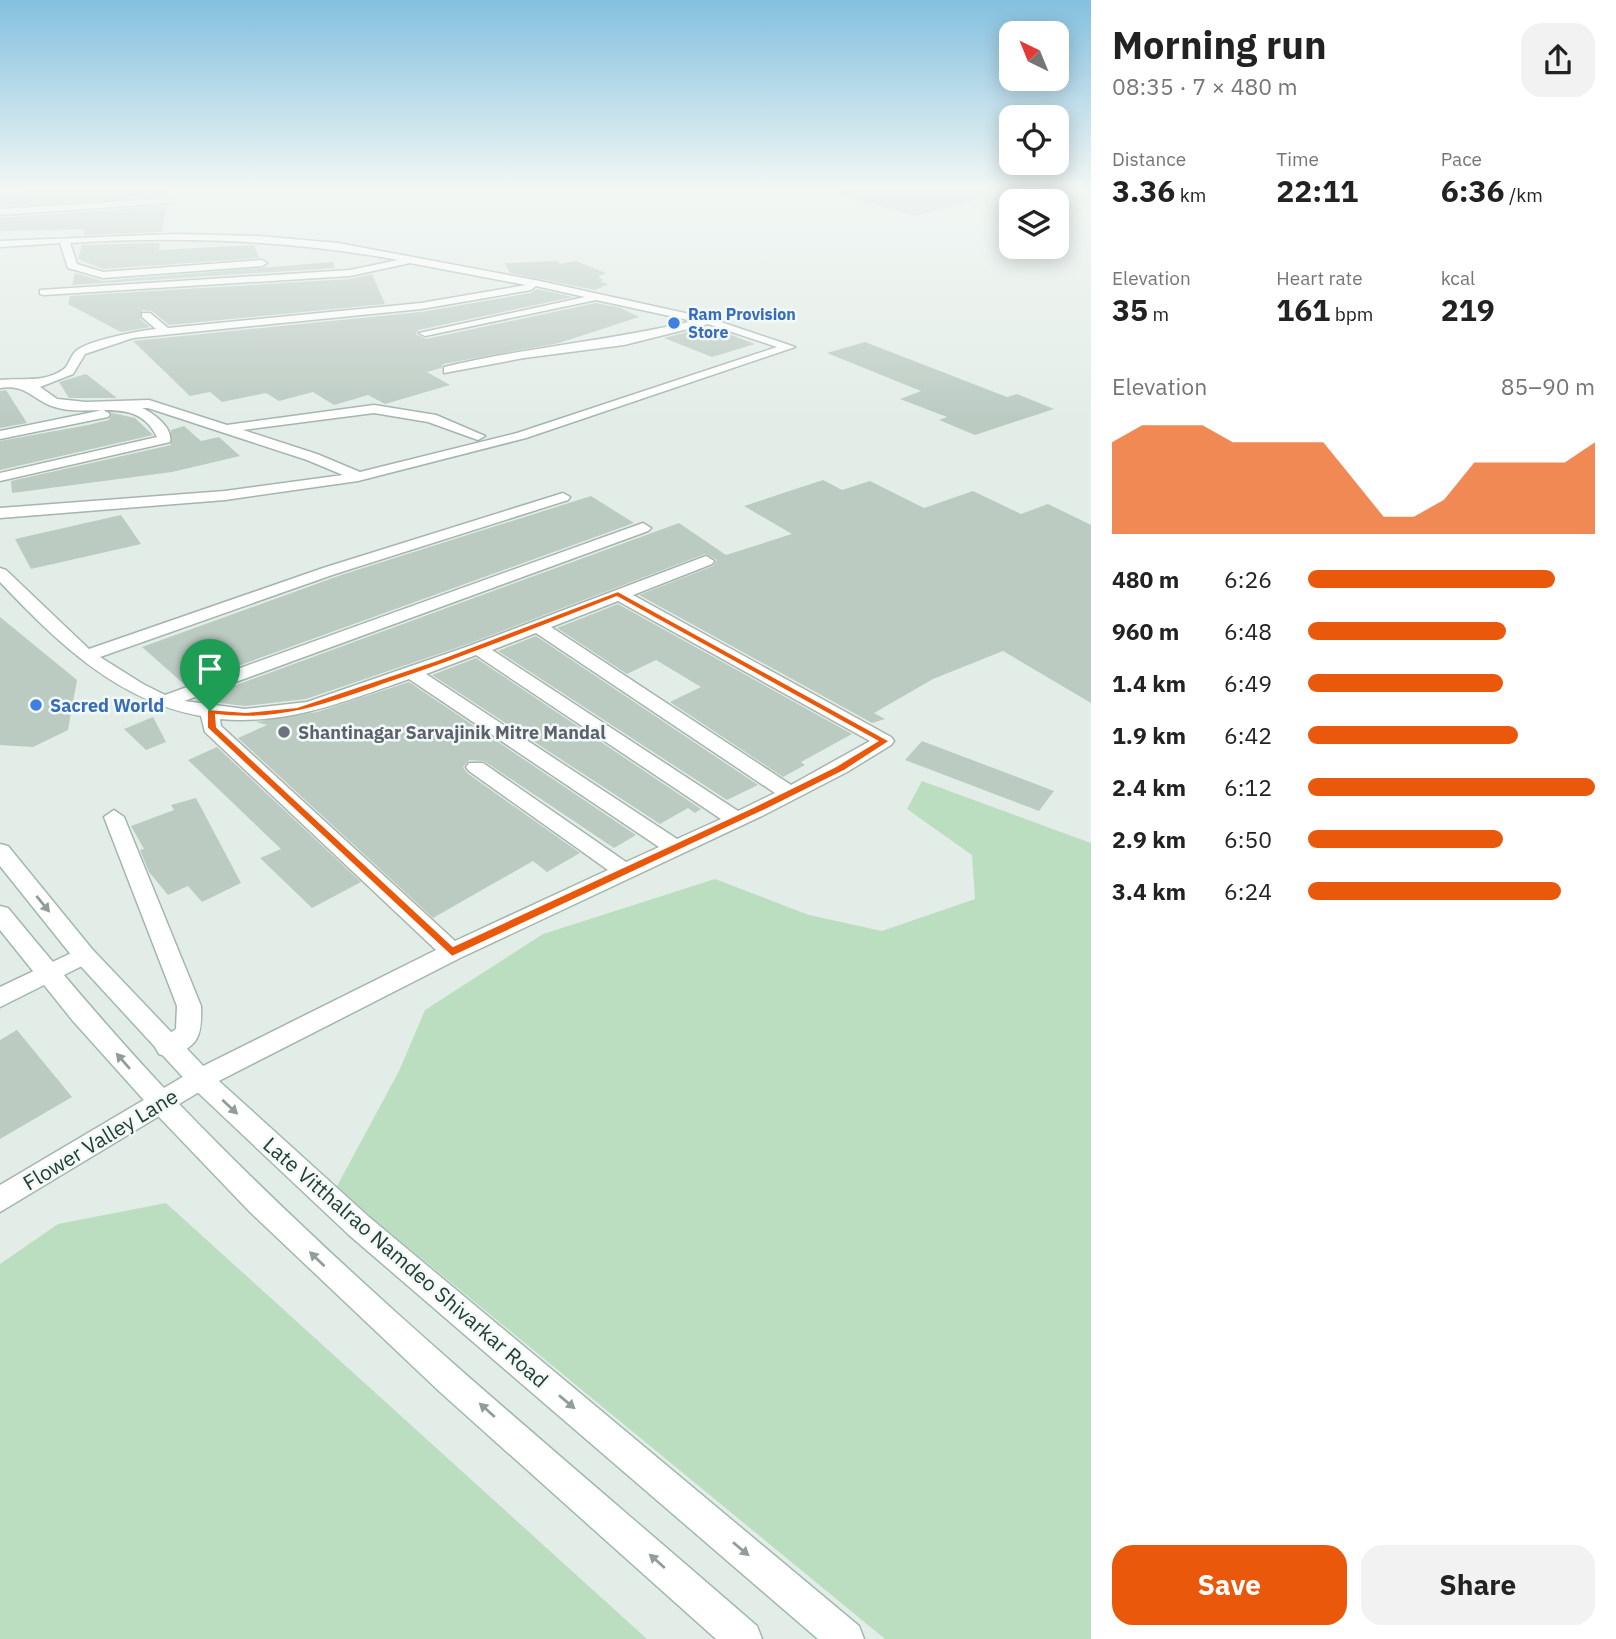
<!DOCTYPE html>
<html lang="en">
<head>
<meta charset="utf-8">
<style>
	body { margin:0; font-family:"IBM Plex Sans",sans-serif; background:#f2f2f2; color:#222; height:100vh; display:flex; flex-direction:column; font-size:26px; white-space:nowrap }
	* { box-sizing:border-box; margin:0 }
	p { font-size:23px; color:#767676 }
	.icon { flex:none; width:38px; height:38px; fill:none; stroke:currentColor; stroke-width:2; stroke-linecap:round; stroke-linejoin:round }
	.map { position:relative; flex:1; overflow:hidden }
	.sheet { display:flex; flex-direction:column; background:#fff; width:525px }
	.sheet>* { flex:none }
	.needle { width:46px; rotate:317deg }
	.tools { position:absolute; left:999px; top:21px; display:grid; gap:14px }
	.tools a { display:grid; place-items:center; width:70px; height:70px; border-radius:14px; background:#fff; box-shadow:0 4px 18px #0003; font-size:35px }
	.pin { position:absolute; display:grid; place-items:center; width:60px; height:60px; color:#fff; margin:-72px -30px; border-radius:50% 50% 50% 0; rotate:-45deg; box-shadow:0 0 7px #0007 }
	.pin .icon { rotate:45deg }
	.round { display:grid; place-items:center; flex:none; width:74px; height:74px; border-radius:21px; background:#f2f2f2 }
	.summary { display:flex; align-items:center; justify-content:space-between; height:119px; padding:0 21px }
	h1 { font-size:38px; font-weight:700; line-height:52px }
	.figures { display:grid; grid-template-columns:repeat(3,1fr); gap:10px; height:119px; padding:7px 21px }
	.figures div { display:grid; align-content:center }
	.figures b { font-size:30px; font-weight:700 }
	.figures small { font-size:19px; font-weight:400 }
	.figures p { font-size:19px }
	.chart { height:196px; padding:14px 21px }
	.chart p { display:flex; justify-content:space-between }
	.chart svg { width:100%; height:126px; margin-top:7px; fill:#ea580c; opacity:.7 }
	.button { display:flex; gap:14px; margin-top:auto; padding:14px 21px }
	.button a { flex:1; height:80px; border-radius:21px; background:#ea580c; color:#fff; font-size:28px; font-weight:700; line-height:80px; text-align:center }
	.button a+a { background:#f2f2f2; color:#222 }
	ul { padding:0 21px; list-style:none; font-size:23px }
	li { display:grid; grid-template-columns:112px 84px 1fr; align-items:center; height:52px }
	li i { height:18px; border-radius:9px; background:#ea580c }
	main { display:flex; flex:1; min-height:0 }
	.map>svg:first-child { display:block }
</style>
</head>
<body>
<main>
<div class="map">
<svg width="1091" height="1639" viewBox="0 0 1091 1639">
	<rect width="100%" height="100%" fill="#e3ede7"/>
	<path fill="#bcdec0" d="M922,781l169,62v796h-206l-549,-451 63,-117 26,-61 118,-76 172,-55 94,36 73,16 93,-32 -3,-44 -65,-46z
		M166,1203l481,436h-647v-375l58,-40z"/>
	<path fill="#bbcbc2" d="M63,188h105l-1,8 -167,10v-14z
		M841,188h151l1,8 -77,20 -76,-21z
		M166,206l-4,26 -78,3 1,-6 -85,2v-13z
		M152,243h8l-1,7 95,-5 5,13 -156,11 -25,-10 4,-14z
		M557,261l3,3 16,-3 30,12 -8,4 6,3 -4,2 9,2 -14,6 -85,-17 -5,-10z
		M333,262l2,6 -263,17 3,-12 28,8z
		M372,274l13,30 -216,21 -17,-14 -10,-1 -2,9 10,8 -29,5 -53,-28 2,-8 280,-17z
		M537,289l36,8 -155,33 -2,4 10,5 170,-36 25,5 18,9 -80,26 -116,21 -2,4 -14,4 23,13 -65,19 -17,-9 -34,10 -21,-13 -34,9 -13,-8 -44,9 -12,-10 -20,4 -57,-55 288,-29 110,-19z
		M708,327l16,5 31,12 -43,13 -48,-19z
		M865,342l142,55 10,-3 37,15 -79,26 -36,-15 8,-3 -47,-18 21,-8 -94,-38z
		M86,374l31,24h-48l-10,-16z
		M6,390l21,33 -27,5v-37z
		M112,413l23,5 18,17 -153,35v-29l88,-16 21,-5z
		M184,426l17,15 18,-4 21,19 -68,16 -160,21 -1,-12 160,-36v-15z
		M823,480l19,10 28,-9 54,27 49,-17 48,23 27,-10 43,21v178l-88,-52 -70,28 -59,34 11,6 -13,4 -233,-128 74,-29 4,-6 -12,-6 -237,90 -162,55 -61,7 -50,-6 484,-177 47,32 66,-21 -48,-28z
		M591,496l43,27 -449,162 -43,-38 199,-72z
		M121,515l20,29 -110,25 -16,-30z
		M618,604l234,130 -51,28 4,3 -22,12 -113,-75 31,-15 -45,-27 -29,14 -70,-46z
		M0,617l77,63 -9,50 -35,17 -33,-2z
		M536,636l222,149 -31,15 -229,-149z
		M476,658l225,151 -6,4 -7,-5 -28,16 -228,-149z
		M409,682l227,153 -22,13 -130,-87 -15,-1 -6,7 4,6 113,80 -33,19 -14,-11 -100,57 -195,-180 29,-13 -11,-3 61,-10z
		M153,717l13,25 -20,8 -22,-21z
		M922,741l132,50 -15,20 -134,-51z
		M217,747l144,135 -49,26 -52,-50 21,-9 -93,-89z
		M196,798l45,85 -39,19 -14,-16 -20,9 -19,-23 -9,-22 4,-1 -13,-23 43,-16 -3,-5z
		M17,1030l55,67 -72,42v-99z"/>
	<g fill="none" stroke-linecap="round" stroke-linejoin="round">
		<defs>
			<path id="minor" d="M173,198l-3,5 -170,12v-6z
				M176,234l82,2 80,7 202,38 172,38 83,28 -269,91 -168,43 -133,19 -225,18v-10l225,-17 118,-16 -36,-15 -159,-52h-6c13,6 31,20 28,34l-170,39v-8l157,-36c-22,-45 -70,-16 -108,-32 -19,-9 -26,-21 -49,-17v-8c22,-3 43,4 64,-11 5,-4 7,-14 12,-18 12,-11 63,-20 80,-22l-14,-12v-4h8l18,15 253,-25 105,-18 -116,-22 -60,13 -306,19 -4,-1v-4l310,-20 48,-10c-108,-20 -218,-24 -328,-17l7,21 26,8 159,-12 5,3 -5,3 -159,12 -35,-10 -8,-25 -60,4v-6zM536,286l49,11 -166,36 6,3 171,-36 97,21c-83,20 -167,26 -249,46v6l80,-15 100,-13 84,-21 69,23 -260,86 -157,39 -43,-18 -74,-24 131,-17 54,9 50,18 7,-4 -49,-21 -62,-10 -147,20 -78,-25 -63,2 -29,-3 -17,-12 33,-13 12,-20 48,-16 288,-29 110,-19z
				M103,410l7,4 -2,3 -108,22v-8z
				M563,493l7,4 -2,3 -233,74 -235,83 43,27 22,11 478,-172 8,5 -3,3 -464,170 61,8 62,-7 162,-56 237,-90 8,5 -2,3 -79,31 258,142 3,4 -3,4 -44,27 -83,43 -304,143 -251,128 -209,126v-27l191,-113 245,-122 -231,-218 -4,-16c-84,-15 -144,-74 -201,-134v-14l6,2 83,79 234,-81zM618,601l252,140 -79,44 -240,-158zM536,633l239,160 -37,18 -246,-161zM476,655l245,164 -44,20 -251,-165zM409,679l250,168 -33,15 -143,-99h-14l-3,4 3,4 139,99 -153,71 -234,-215 -1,-7c69,6 126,-18 189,-40z
				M114,810l10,7 77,189c1,30 -2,41 -33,51l-9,-3 -4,-7 4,-7 17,-11 1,-23 -73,-189z
				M84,947l8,2 4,6 -4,6 -92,46v-20z"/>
			<path id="secondary" d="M0,844l8,2 84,103 117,123 160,145 490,409 5,13h-46l-469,-404 -158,-149 -115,-125 -76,-95z
				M0,906l8,2c55,67 111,133 171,196 180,187 383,352 578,522l5,13h-46l-276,-247 -190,-180 -90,-94 -87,-97 -73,-91z"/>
		</defs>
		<use href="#minor" stroke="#a5b5ad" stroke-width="3"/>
		<use href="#secondary" stroke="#a1b9ad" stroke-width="3"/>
		<use href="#minor" fill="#fff" fill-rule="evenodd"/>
		<use href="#secondary" fill="#fff" fill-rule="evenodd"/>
	</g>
	<defs><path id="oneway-solid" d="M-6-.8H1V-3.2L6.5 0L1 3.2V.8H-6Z" transform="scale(1.75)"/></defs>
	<g fill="#909e99">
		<use href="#oneway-solid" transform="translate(43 904) rotate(51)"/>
		<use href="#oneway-solid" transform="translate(123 1061) rotate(-131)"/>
		<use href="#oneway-solid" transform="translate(230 1107) rotate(43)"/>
		<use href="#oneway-solid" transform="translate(317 1259) rotate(-136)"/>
		<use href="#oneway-solid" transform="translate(567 1402) rotate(40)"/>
		<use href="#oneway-solid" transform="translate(487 1410) rotate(-138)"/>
		<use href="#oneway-solid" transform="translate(741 1549) rotate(40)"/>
		<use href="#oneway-solid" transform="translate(657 1561) rotate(-138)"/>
	</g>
	<linearGradient id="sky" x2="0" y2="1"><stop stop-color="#83c0df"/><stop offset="0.45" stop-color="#f2f7f4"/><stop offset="1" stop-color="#f2f7f4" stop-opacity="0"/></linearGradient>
	<rect width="1091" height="418" fill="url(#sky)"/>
	<path fill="#ea580c" stroke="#fff" stroke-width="2" fill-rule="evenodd" d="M618,591l272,150 -46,30 -83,41 -309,145 -245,-229v-19l39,3 51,-5 140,-47zM617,597l260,144 -41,25 -83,41 -300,139 -236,-219 -1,-12c69,8 117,-13 181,-35 74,-25 147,-54 220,-83z"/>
	<g fill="#3f7fe0" stroke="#f3f9f6" stroke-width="2.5">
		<circle cx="674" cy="323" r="7"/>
		<circle cx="36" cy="705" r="7"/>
	</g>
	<circle fill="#6b7280" stroke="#f3f9f6" stroke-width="2.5" cx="284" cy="732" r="7"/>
	<g text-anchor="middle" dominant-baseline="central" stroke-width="5" stroke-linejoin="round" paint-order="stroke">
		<g font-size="16" font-weight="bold" fill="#366cbe" stroke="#f3f9f6" text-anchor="start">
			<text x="688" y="314">Ram Provision<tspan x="688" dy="18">Store</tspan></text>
		</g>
		<g font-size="18" font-weight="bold" fill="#366cbe" stroke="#f3f9f6" text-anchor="start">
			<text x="50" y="705">Sacred World</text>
		</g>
		<g font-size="18" font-weight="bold" fill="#5b616d" stroke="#f3f9f6" text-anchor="start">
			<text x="298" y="732">Shantinagar Sarvajinik Mitre Mandal</text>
		</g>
		<g font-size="21" fill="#223e33" stroke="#f3f9f6">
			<text transform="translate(100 1139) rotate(-31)">Flower Valley Lane</text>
			<text transform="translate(406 1262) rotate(41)">Late Vitthalrao Namdeo Shivarkar Road</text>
		</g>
	</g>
</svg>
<div class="tools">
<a><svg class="needle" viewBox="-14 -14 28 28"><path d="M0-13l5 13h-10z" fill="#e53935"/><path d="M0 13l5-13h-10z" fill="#767676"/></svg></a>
<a><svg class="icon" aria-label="locate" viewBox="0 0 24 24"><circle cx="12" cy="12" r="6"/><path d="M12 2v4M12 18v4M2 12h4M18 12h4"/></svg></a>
<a><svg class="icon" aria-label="layers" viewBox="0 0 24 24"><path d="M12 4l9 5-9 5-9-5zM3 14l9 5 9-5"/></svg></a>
</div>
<div class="pin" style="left:210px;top:711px;background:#1e9e55"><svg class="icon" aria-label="arrive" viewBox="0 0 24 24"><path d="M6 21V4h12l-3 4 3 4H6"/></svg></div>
</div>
<section class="sheet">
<div class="summary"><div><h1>Morning run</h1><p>08:35 · 7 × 480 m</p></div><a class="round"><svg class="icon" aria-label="share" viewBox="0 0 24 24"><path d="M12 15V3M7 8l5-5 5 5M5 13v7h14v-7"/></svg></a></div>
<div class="figures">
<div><p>Distance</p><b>3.36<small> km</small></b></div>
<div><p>Time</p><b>22:11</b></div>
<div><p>Pace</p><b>6:36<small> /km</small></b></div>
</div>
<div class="figures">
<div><p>Elevation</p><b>35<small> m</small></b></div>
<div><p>Heart rate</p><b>161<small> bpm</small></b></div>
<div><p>kcal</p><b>219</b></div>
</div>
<div class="chart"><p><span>Elevation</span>85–90 m</p>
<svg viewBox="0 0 160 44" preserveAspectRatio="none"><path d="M0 44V12L10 6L20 6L30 6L40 12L50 12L60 12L70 12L80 25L90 38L100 38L110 32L120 19L130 19L140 19L150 19L160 12V44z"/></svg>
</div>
<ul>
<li><b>480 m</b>6:26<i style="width:86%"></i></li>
<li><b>960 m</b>6:48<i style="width:69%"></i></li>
<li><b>1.4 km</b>6:49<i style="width:68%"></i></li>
<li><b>1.9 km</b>6:42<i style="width:73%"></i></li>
<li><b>2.4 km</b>6:12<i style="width:100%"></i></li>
<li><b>2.9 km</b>6:50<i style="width:68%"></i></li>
<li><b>3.4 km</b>6:24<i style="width:88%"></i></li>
</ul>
<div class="button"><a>Save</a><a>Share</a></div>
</section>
</main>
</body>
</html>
